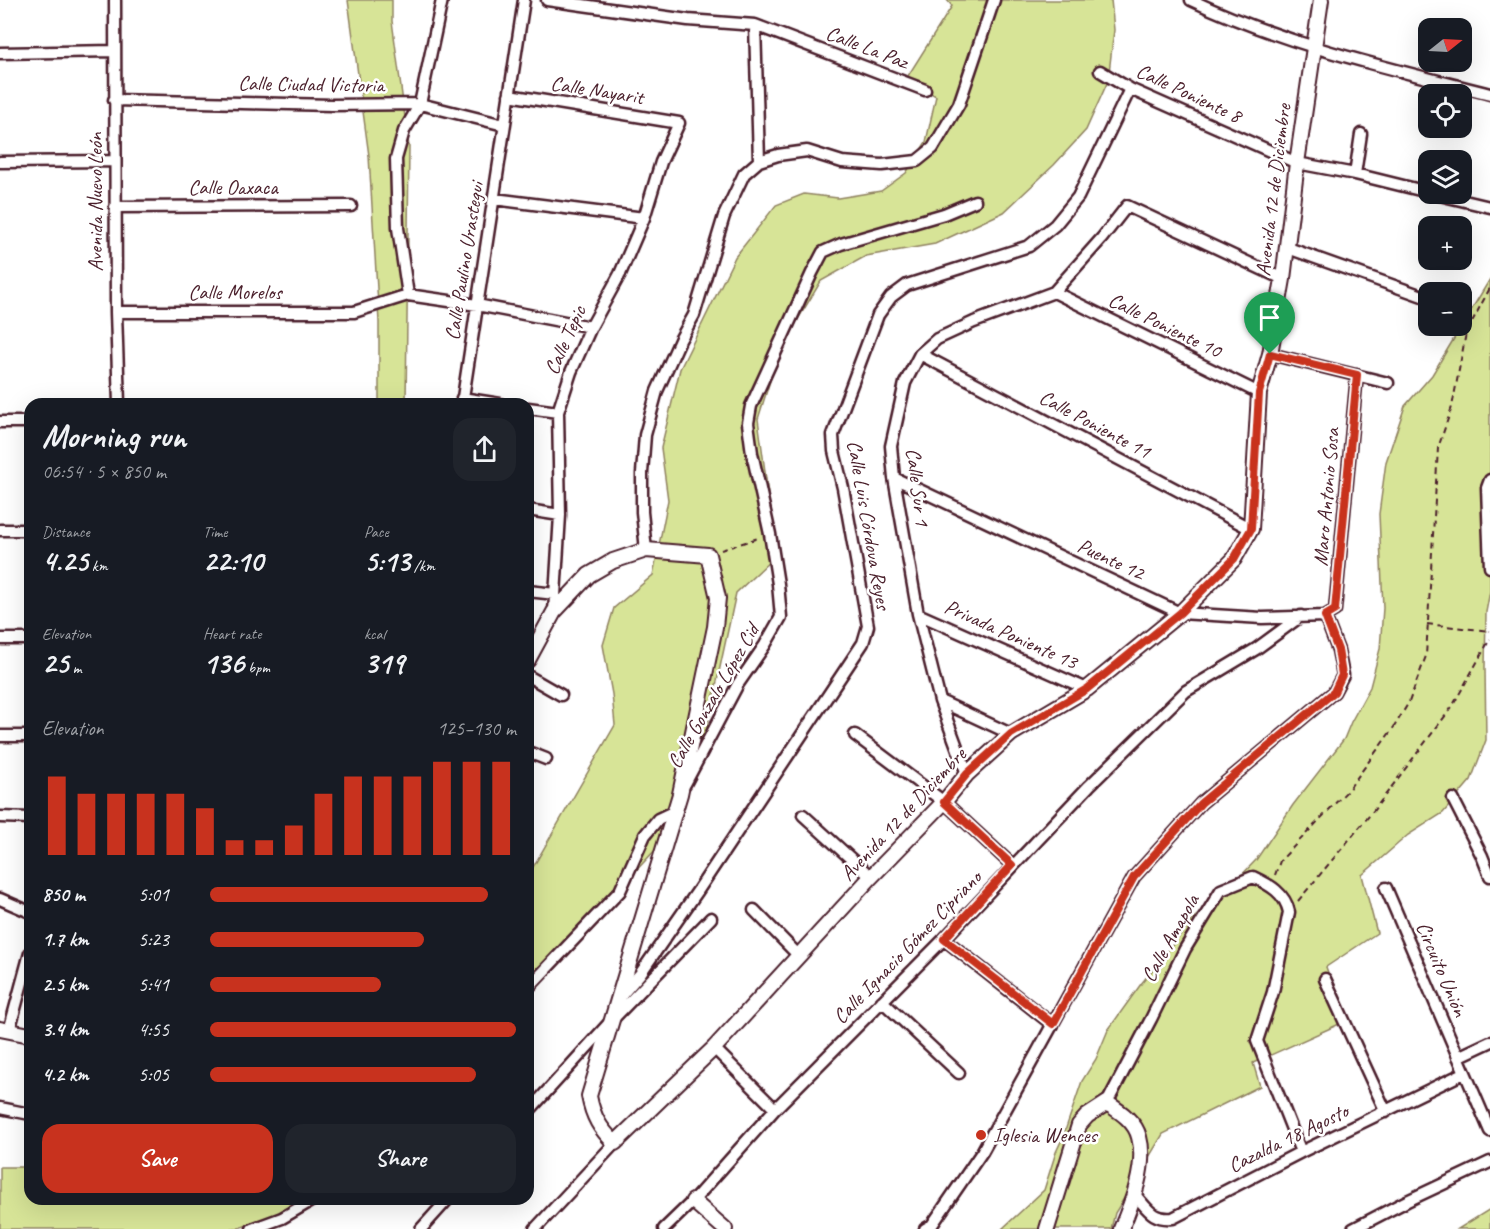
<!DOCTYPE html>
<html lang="en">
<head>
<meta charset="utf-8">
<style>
	body { margin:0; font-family:Caveat,sans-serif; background:#20242c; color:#f1f3f6; height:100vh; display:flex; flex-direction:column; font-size:22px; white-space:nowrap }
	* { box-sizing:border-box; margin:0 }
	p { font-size:20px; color:#9ea1a6 }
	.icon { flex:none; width:33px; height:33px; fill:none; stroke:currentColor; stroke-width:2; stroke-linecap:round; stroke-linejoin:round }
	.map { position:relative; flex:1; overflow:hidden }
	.side { position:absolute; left:24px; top:398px; width:510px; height:807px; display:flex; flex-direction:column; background:#171b24; border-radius:18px; box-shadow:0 6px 24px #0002 }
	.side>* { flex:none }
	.needle { width:39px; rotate:72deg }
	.controls { position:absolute; left:1418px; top:18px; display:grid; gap:12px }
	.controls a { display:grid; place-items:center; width:54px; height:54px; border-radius:12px; background:#171b24; box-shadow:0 6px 24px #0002; font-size:30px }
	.pin { position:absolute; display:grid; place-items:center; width:51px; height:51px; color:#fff; margin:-62px -26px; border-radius:50% 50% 50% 0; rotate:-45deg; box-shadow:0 0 6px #0007 }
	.pin .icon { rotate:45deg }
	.round { display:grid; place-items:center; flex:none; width:63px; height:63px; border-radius:18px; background:#20242c }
	.summary { display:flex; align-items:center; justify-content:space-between; height:102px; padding:0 18px }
	h1 { font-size:33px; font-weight:700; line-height:45px }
	.figures { display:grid; grid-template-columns:repeat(3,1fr); gap:9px; height:102px; padding:6px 18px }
	.figures div { display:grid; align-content:center }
	.figures b { font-size:30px; font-weight:700 }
	.figures small { font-size:16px; font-weight:400 }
	.figures p { font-size:16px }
	.chart { height:168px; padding:12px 18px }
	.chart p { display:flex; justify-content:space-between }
	.chart svg { width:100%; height:108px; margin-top:6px; stroke:#c8321e; stroke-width:6 }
	.cta { display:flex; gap:12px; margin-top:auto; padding:12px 18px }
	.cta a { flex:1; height:69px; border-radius:18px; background:#c8321e; color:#fff; font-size:24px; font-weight:700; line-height:69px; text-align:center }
	.cta a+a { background:#20242c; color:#f1f3f6 }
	ul { padding:0 18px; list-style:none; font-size:20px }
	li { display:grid; grid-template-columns:96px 72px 1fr; align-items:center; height:45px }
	li i { height:15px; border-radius:8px; background:#c8321e }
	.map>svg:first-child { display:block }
</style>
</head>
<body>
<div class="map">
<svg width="1490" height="1229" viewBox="0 0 1490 1229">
	<rect width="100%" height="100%" fill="#fff"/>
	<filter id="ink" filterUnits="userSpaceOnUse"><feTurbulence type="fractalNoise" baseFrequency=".0167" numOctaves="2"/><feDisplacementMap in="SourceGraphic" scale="12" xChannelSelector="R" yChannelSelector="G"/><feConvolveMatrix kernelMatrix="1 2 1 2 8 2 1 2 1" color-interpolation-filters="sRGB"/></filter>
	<g filter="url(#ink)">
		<path fill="#d7e497" stroke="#908261" stroke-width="1.5" d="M348,0h44v21l17,126 -3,256h-27v-81l-10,-166z
			M947,0h164l3,30 -6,51 -22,49 -32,35 -50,47 -69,32 -69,12 -45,25 -41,68 -22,70 14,105v35l-36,34 -39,181 -39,73 -130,139v-110l87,-151 -3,-31 -9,-49 11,-37 39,-33 15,-75 -7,-52 19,-79 55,-112 41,-52 28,-11 34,4 43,-7 25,-18 20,-31 10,-46 -30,-17 46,-73z
			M1490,279v312l-4,21 -1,56 1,72 -15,40 -28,33 -35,22 -46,40 15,58 -51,34 20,54 -93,42 7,23 -97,48 -48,79 -4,16h-109l42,-39 12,-38 7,-15 19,-56 14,-22 12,-29 33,-46 54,-67 38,-33 23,-24 37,-55 51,-66 7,-17 19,-35 10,-38 3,-41 -4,-94 7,-52 19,-56 27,-31z
			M0,1167h30v31l275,1 -40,20 -29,10h-236z
			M1490,1209v20h-32z"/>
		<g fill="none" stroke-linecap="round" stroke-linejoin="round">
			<defs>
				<path id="minor" d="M115,0l1,312 3,92
					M547,0l141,20 67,5 170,65
					M1191,0c95,45 197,68 299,94
					M755,25l4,136
					M0,53l115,-2
					M1100,71l30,18 167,74 58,11 73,18
					M509,95l170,28 -18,39 -17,56 -24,56 -29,53 -20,45 -13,40 2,103 -6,97
					M114,100l218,5 88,-1 84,21
					M0,162l114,-1
					M1355,174l6,-40
					M1435,194l55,13
					M494,199l150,19
					M115,207l236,-1
					M1288,248l140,50
					M1054,292l205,101
					M408,295l-10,-67 -2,-69 8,-28 16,-27 22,-104
					M116,312h238l54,-17 69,10 114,22
					M920,354l331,175
					M1270,354l118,29
					M462,398l38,6
					M462,404l62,-404
					M528,408l30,4
					M0,422h30
					M894,478l286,135 82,5 63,-2 10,-6 22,-235
					M1490,480l-3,8 3,79
					M528,510l32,5
					M0,530h30
					M646,550l-4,-38v-39l3,-38 12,-44 23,-51 14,-25 30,-99 20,-42 15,-13 19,-6 29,-4 35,11 40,3 35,-4 16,-13 26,-44 35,-104
					M528,591l27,3
					M918,614l169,75
					M0,639h30
					M528,676l33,19
					M940,701l71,33
					M855,735l89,67 68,63
					M0,736h30
					M528,752l18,7
					M967,774l-27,-73 -22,-87 -24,-136 -3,-32 14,-63 15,-29 17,-15 37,-17 80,-30 48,-54 25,-32 156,73
					M685,784l53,-100 27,-39 16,-28 -3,-33 -8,-50 -18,-81 -4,-30 3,-17 61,-133 11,-21 18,-8 103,-30 31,-13
					M1453,799l29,57 8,20
					M803,815l68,62
					M0,817l30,1
					M1386,888l104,243
					M0,899l30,13
					M754,910l45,46
					M944,939l109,86
					M1325,979l61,133
					M528,988l92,-97 25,-56 13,-16 17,-8
					M620,997l20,-23 57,-82 166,-249 5,-17 -25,-138 -9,-37 -1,-16 45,-120 13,-18 16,-12 122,-39 26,-21 23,-28 52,-108
					M882,1001l77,72
					M9,1031l21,-78
					M714,1048l61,61
					M1458,1057l32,-15
					M1107,1103l44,-84 34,-70 36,-59 32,-13c17,8 32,16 36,35l-16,80 -16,49 44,111
					M0,1108l30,6
					M528,1112l83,-91 100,-103
					M1135,1195c13,14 17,25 38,23l128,-66 163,-79
					M252,1229l30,-11 34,-20
					M421,1229l28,-31
					M535,1229l80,-86
					M664,1229l29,-28 82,-92 169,-170 145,-153 97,-95 70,-42 45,-33
					M925,1229l7,-4 50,-73 152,-275 67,-74 133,-111 9,-17 -5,-25 -13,-34
					M1353,1229l54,-28 83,-39"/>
				<path id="tertiary" d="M528,660l26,-48 35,-37 24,-14 33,-11 62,5 10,43 -3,29 -35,167 -91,302c4,21 11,33 26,47l99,-95 157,-171 73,-75 23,-28 44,-40 76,-45 93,-76 54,-54 17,-30 8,-136 11,-39 13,-75 14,-116 24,-163
					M0,1029l30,6
					M693,1201l32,28
					M1047,1229l32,-104 8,-9 20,-13c12,8 28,18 32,34 8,28 -7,66 -18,92"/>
			</defs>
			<use href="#minor" stroke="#4a1f2b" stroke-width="15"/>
			<use href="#tertiary" stroke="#4a1f2b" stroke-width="18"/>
			<path stroke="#4a1f2b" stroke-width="2" stroke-dasharray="6 4.5" stroke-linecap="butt" d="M721,550l37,-12
				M1427,624l63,7
				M1275,875l5,-14 68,-71 46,-63 15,-25 17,-46 12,-208 14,-41 14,-74 24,-45
				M1298,901l76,-91 78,-103 38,-68"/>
			<use href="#minor" stroke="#fff" stroke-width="10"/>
			<use href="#tertiary" stroke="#fff" stroke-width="14"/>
		</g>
	</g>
	<g fill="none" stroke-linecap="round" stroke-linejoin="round" filter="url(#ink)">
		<defs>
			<path id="route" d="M1270,354l87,21 -22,235 -10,6 13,34 4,25 -8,17 -133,111 -67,74 -81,147 -109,-85 68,-74 -68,-63 23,-28 44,-40 76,-45 93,-76 54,-54 17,-30 8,-136z"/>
		</defs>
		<use href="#route" stroke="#fff" stroke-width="12"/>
		<use href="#route" stroke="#c8321e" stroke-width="8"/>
	</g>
	<circle fill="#c8321e" stroke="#fff" stroke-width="2" cx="981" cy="1135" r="6"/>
	<g text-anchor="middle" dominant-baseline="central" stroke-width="5" stroke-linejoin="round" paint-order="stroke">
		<g font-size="21" fill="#4a1f2b" stroke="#fff">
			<text transform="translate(867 47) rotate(21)">Calle La Paz</text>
			<text transform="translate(311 84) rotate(1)">Calle Ciudad Victoria</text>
			<text transform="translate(597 90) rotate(9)">Calle Nayarit</text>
			<text transform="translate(1189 93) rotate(25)">Calle Poniente 8</text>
			<text x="233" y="187">Calle Oaxaca</text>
			<text transform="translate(1273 190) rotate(-83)">Avenida 12 de Diciembre</text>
			<text transform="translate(95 202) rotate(-90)">Avenida Nuevo León</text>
			<text transform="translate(464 261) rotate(-81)">Calle Paulino Urastegui</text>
			<text x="235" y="292">Calle Morelos</text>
			<text transform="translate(1165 325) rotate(26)">Calle Poniente 10</text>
			<text transform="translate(565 340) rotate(-66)">Calle Tepic</text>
			<text transform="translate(1095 424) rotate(28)">Calle Poniente 11</text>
			<text transform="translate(918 487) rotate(83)">Calle Sur 1</text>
			<text transform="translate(1326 497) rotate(-85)">Maro Antonio Sosa</text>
			<text transform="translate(869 525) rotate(80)">Calle Luis Córdova Reyes</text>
			<text transform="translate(1111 559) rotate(25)">Puente 12</text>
			<text transform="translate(1011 634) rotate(24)">Privada Poniente 13</text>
			<text transform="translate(713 696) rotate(-60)">Calle Gonzalo López Cid</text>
			<text transform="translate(903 814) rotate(-47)">Avenida 12 de Diciembre</text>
			<text transform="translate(1170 938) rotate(-61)">Calle Amapola</text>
			<text transform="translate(907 947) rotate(-46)">Calle Ignacio Gómez Cipriano</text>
			<text transform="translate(1442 969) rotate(67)">Circuito Unión</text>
			<text transform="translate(1288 1138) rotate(-26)">Cazalda 18 Agosto</text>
		</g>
		<g font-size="21" fill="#4a1f2b" stroke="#fff" text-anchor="start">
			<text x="993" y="1135">Iglesia Wences</text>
		</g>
	</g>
</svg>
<div class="controls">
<a><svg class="needle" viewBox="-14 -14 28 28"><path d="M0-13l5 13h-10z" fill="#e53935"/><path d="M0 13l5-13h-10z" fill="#9ea1a6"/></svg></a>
<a><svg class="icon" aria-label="locate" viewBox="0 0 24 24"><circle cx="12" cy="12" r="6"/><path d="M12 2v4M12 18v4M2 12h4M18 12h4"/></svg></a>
<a><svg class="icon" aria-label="layers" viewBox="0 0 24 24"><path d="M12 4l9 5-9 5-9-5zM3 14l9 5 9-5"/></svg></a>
<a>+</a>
<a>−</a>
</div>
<div class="pin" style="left:1270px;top:354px;background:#1e9e55"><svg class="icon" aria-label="arrive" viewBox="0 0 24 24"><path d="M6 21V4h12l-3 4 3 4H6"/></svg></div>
<section class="side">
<div class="summary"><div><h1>Morning run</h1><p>06:54 · 5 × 850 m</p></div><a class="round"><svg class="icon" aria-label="share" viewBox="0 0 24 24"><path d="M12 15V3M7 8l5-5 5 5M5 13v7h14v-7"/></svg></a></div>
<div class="figures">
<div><p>Distance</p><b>4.25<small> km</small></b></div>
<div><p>Time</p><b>22:10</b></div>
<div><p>Pace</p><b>5:13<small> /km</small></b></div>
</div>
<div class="figures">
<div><p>Elevation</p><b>25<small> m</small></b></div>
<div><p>Heart rate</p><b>136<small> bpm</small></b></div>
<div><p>kcal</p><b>319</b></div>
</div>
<div class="chart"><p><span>Elevation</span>125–130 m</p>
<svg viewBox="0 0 160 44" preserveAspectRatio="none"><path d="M5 44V12M15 44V19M25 44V19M35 44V19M45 44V19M55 44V25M65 44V38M75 44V38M85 44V32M95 44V19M105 44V12M115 44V12M125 44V12M135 44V6M145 44V6M155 44V6"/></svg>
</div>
<ul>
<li><b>850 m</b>5:01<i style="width:91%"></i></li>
<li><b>1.7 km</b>5:23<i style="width:70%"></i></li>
<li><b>2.5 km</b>5:41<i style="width:56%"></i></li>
<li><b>3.4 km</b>4:55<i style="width:100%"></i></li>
<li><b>4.2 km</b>5:05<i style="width:87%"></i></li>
</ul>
<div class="cta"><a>Save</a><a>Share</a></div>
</section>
</div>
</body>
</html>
